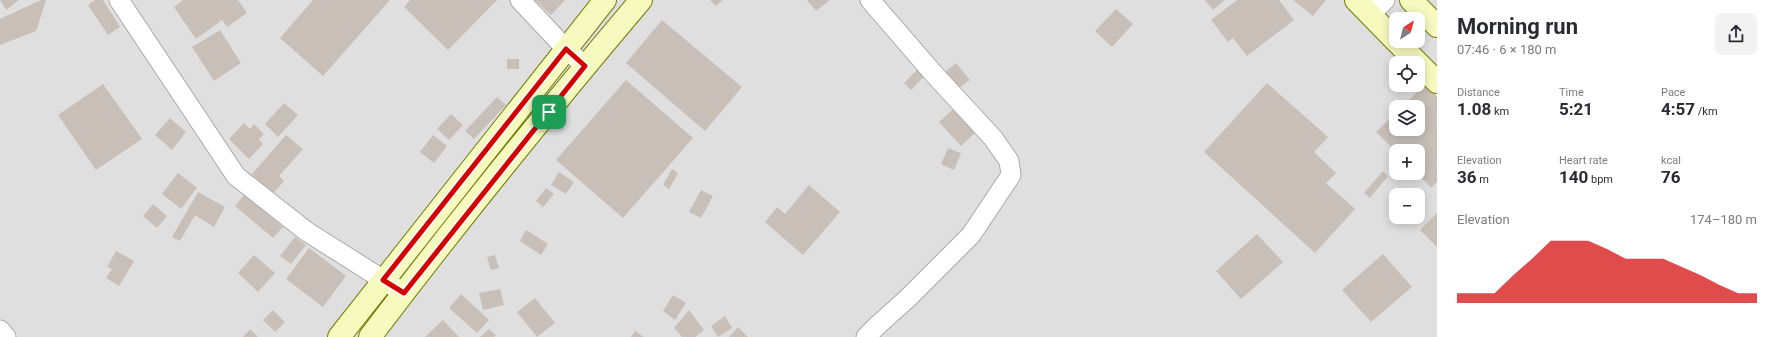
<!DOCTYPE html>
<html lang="en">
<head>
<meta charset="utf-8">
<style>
	body { margin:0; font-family:Roboto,sans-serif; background:#f2f2f3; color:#2b2b33; height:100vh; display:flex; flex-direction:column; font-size:15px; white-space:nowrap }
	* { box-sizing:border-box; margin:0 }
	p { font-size:13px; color:#7c7c81 }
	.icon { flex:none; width:22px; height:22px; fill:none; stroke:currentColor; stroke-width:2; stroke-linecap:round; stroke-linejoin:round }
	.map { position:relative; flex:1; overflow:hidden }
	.sheet { display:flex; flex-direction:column; background:#fff; width:340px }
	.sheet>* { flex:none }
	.needle { width:26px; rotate:36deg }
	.fabs { position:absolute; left:1389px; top:12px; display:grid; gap:8px }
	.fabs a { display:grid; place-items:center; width:36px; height:36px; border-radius:8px; background:#fff; box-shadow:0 2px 10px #0003; font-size:20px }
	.pin { position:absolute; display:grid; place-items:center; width:34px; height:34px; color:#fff; margin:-17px; border-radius:8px; box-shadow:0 2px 6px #0006 }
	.round { display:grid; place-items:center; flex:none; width:42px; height:42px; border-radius:8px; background:#f2f2f3 }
	.headline { display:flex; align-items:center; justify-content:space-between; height:68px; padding:0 20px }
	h1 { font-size:22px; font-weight:700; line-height:30px }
	.figures { display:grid; grid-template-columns:repeat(3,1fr); gap:6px; height:68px; padding:4px 20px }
	.figures div { display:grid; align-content:center }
	.figures b { font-size:17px; font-weight:700 }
	.figures small { font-size:11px; font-weight:400 }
	.figures p { font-size:11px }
	.chart { height:112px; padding:8px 20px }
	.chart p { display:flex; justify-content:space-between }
	.chart svg { width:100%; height:72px; margin-top:4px; fill:#d40000; opacity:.7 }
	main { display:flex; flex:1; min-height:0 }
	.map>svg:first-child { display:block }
</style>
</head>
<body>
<main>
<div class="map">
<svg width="1437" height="337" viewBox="0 0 1437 337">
	<rect width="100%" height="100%" fill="#f2efe9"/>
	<path fill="#e0dfdf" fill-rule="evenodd" d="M0,0h1437v337h-1437zM1396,19h22v22h-22zM1396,63h22v22h-22zM1396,107h22v22h-22zM1396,151h22v22h-22zM1396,195h22v22h-22z"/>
	<path fill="#c7bfb8" d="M0,0h19l-13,10z
		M41,0h5l-10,31 -36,14v-26z
		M95,0h8l17,27 -12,8 -20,-30z
		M183,0h55l9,13 -20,14 -5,-7 -26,19 -22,-32z
		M313,0h77l-67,76 -43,-38z
		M410,0h87l-49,50 -44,-43z
		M535,0h30l-14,15z
		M710,0h13l-7,6z
		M807,0h23l-14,11z
		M1205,0h20l-12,10z
		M1237,0h42l15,20 -47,36 -14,-18 -5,4 -17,-22z
		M1293,0h33l-13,16z
		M1116,9l17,15 -21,23 -17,-16z
		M662,20l80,67 -37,44 -79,-68z
		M220,30l21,33 -27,18 -22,-34z
		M507,59h12v10h-12z
		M956,63l14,17 -11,8 -14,-16z
		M922,65l7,6 -18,19 -7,-7z
		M626,80l67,58 -70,80 -67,-58z
		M1267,83l61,54 -14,15 22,21 -10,10 29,26 -40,44 -111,-101z
		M103,84l39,55 -46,31 -38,-55z
		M1425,84l12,13v85l-6,6 -14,-15h1v-22h-23l-19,-19 20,-19v16h22v-22h-16z
		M497,97l9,8 -32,34 -9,-8z
		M284,103l14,12 -20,22 -13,-13z
		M959,104l22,23 -20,19 -22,-24z
		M451,114l12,11 -14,15 -12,-11z
		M170,118l16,14 -14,18 -17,-15z
		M244,123l6,6 4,-5 10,10 -5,5 4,5 -14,15 -20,-20z
		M286,135l17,14 -24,27 5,5 -13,15 -17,-14 3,-3 -5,-5z
		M433,135l14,11 -13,17 -14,-11z
		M948,148l13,5 -7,17 -13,-6z
		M672,169l6,4 -9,16 -6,-4z
		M1383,171l5,5 -18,22 -6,-5z
		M559,172l15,10 -8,12 -15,-9z
		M178,173l19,15 -16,21 -19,-15z
		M809,185l31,27 -37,43 -38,-33 12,-15 8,7z
		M546,188l8,6 -11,13 -7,-6z
		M701,190l12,6 -12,22 -12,-6z
		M198,192l27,15 -11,20 -19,-12 -15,26 -8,-4z
		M244,195l39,32 -10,11 -38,-32z
		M153,204l14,12 -10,12 -14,-12z
		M1437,213v34l-17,-17z
		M526,230l22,14 -7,11 -21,-14z
		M1257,234l26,28 -42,37 -25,-28z
		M295,237l11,8 -15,19 -11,-8z
		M309,248l37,28 -23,31 -37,-28z
		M116,251l18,10 -15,25 -13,-8 6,-9 -5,-2z
		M1383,254l29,33 -41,35 -29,-32z
		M254,255l21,18 -17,19 -20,-19z
		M495,255l4,13 -8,2 -4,-13z
		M500,289l4,16 -21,5 -4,-17z
		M461,294l28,26 -12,13 -28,-25z
		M673,295l13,8 -11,17 -12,-9z
		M535,298l20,25 -18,14 -20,-25z
		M273,310l12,12 -10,10 -12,-12z
		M689,310l15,20 -9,7h-13l-8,-9z
		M725,316l7,12 -14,9 -7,-11z
		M443,320l16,17h-34z
		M738,327l10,10h-19z
		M250,329l8,8h-15z
		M489,329l7,6 -2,2h-14z
		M635,331l9,6h-13z"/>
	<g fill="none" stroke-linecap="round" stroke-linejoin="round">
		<defs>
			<path id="street" d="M119,0l117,176 70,55 98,62
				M520,0l46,49 19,17
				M1370,15l15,-15
				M0,330l6,7
				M866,337l13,-13 29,-26 63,-63 40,-60 -2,-14 -16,-23 -60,-65 -63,-73"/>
			<path id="secondary" d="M1356,0l40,41
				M1411,0l26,26
				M1396,41l41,41
				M339,337l266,-337
				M370,337c87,-115 178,-227 271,-337"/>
		</defs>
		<use href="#street" stroke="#a9a9a9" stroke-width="21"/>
		<use href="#secondary" stroke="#707d05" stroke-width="24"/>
		<use href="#street" stroke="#fff" stroke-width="19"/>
		<use href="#secondary" stroke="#f7fabf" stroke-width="22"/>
	</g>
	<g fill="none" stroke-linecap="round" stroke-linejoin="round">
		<defs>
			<path id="route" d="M566,49l19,17 -181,227 -21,-13z"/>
		</defs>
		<use href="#route" stroke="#fff" stroke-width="8"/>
		<use href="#route" stroke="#d40000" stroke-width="5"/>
	</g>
</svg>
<div class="fabs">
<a><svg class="needle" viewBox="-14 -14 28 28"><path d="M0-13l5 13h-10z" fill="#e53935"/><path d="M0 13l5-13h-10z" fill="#7c7c81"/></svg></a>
<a><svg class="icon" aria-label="locate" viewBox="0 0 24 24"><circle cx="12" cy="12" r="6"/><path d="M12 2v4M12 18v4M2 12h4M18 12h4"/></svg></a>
<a><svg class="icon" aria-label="layers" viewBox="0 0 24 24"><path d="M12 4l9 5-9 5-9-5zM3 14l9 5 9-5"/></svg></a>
<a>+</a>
<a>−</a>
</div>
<div class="pin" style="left:549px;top:112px;background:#1e9e55"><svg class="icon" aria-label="arrive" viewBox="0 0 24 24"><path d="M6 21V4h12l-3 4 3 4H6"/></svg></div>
</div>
<section class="sheet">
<div class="headline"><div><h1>Morning run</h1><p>07:46 · 6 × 180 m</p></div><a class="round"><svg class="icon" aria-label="share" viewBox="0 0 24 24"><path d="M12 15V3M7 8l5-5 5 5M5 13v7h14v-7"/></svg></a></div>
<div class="figures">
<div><p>Distance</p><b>1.08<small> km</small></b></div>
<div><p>Time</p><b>5:21</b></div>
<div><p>Pace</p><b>4:57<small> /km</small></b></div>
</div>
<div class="figures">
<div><p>Elevation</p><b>36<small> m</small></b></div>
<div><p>Heart rate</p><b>140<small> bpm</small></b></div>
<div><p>kcal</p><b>76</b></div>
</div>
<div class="chart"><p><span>Elevation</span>174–180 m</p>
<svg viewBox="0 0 160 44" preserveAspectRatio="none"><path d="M0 44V38L10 38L20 38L30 27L40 17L50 6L60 6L70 6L80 11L90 17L100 17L110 17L120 22L130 27L140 33L150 38L160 38V44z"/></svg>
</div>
</section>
</main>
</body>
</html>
